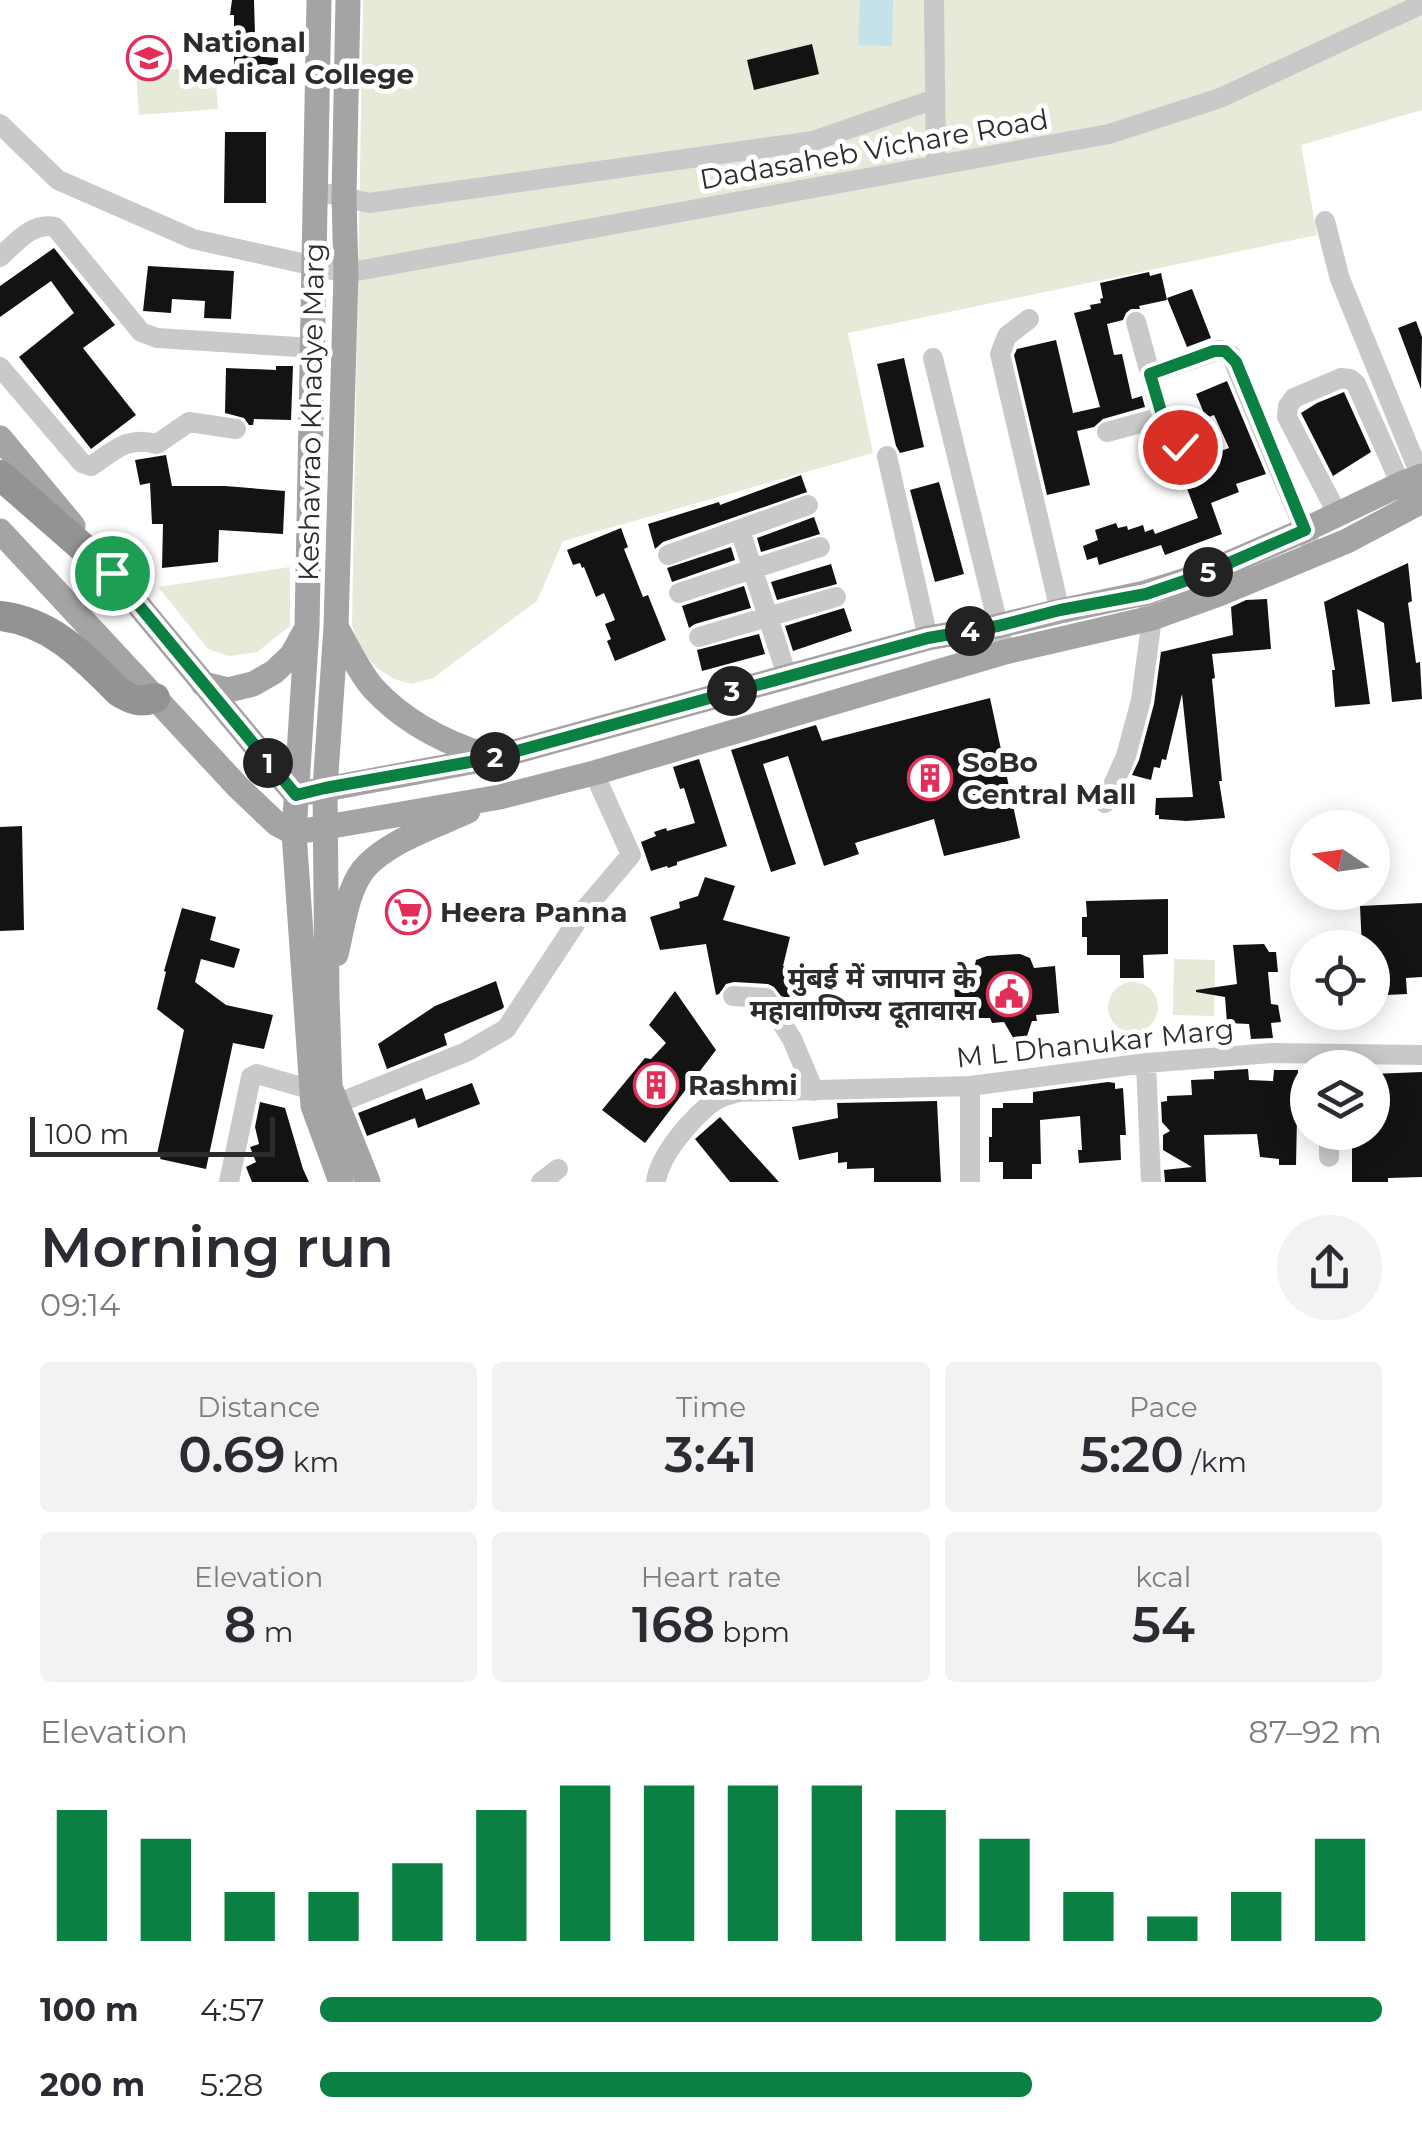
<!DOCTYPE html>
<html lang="en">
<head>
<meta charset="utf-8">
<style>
	body { margin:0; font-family:Montserrat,"Noto Sans Devanagari",sans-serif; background:#f2f2f3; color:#2b2b33; height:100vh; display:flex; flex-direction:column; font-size:38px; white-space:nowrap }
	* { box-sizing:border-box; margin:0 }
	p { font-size:32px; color:#7c7c81 }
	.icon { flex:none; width:55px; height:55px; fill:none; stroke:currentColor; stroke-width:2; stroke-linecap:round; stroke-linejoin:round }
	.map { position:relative; height:1182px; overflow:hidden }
	.details { display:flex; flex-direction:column; background:#fff; flex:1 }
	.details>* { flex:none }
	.needle { width:65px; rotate:283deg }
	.buttons { position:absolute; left:1290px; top:810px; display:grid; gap:20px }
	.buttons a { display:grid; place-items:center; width:100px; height:100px; border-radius:50%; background:#fff; box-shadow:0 5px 25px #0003; font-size:50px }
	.scale { position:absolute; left:30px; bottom:25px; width:245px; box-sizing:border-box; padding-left:10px; border:5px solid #2c2c2c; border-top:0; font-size:28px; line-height:35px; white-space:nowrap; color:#2c2c2c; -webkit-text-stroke:8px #fff; paint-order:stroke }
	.pin { position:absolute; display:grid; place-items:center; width:85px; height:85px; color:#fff; margin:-42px; border:5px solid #fff; border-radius:50%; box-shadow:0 2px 10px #0007 }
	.km { position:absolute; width:50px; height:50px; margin:-25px; border-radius:50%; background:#222; color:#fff; font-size:28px; line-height:50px; text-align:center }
	.round { display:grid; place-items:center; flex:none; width:105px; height:105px; border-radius:52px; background:#f2f2f3 }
	.headline { display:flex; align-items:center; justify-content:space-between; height:170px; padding:0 40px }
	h1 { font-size:55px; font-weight:600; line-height:75px }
	.metrics { display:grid; grid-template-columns:repeat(3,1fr); gap:15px; height:170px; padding:10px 40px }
	.metrics div { display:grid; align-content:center; border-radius:10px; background:#f2f2f3; text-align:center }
	.metrics b { font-size:50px; font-weight:600 }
	.metrics small { font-size:28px; font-weight:400 }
	.metrics p { font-size:28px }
	.chart { height:280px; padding:20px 40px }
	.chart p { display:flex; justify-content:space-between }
	.chart svg { width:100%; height:180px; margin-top:10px; stroke:#0b8043; stroke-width:6 }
	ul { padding:0 40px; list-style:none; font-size:32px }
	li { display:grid; grid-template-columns:160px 120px 1fr; align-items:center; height:75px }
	li i { height:25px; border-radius:12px; background:#0b8043 }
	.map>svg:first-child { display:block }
</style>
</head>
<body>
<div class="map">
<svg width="1422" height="1182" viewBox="0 0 1422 1182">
	<rect width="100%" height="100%" fill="#fff"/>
	<path fill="#e5ead9" d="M363,0h1059v110l-121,35 16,90 -469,98 25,120 -310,88 -26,60 -104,77 -22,6 -17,-5 -17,-11 -16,-17 -9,-26z
		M215,66l3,43 -79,6 -3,-43z
		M290,567v59l-33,26 -28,4 -21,-7 -50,-62z
		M1174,959l41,1 -1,56 -41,-1z
		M1108 1007a25 25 0 1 1 50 0a25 25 0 1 1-50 0Z"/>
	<path fill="#c5e1ea" d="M860,0h33l-1,46 -34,-1z"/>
	<path fill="#131313" d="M232,0h22l1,35 11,1 -1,21 13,1 -1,18 -43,-2v-59h-4z
		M812,44l7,30 -65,16 -7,-30z
		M225,132h41v71h-42z
		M54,248l61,77 -32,23 53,67 -45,34 -72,-92 55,-44 -23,-32 -51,36v-31z
		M148,266l86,5 -3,48 -27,-1 1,-17 -33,-2 -1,14 -28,-2z
		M1149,272l1,4 11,-3 6,27 -28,6 1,3h-9l-5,4 -3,7 -16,4 7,31 8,-1 10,45 10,-3 3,11 -42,12 -9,8 -17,4 13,54 -43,10 -33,-140 3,-6 39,-9 17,73 27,-6 -26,-94 17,-4 -1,-4 11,-2 -1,-4 3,-1 -3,-15z
		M1192,289l19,49 -24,9 -20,-49z
		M1416,321l6,16 -1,52 -23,-61z
		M904,358l20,89 -24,6 -4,-7 -19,-82z
		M276,366h17l-2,54 -37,-1 -1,6h-4l-5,-7 -19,-5 1,-45 50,2z
		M1227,381l39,93 -30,10 3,8 -28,11 11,31 -57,21 -4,-10 -62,20 -2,-8 -10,3 -4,-14 15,-6 -3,-10 21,-7 2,5 9,-2 1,4 15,-5 2,7 8,-3 2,5 43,-16 -19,-51 50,-19 -15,-33 -8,3 -10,-24z
		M1344,392l27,60 -38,24 -32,-63 16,-10z
		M166,455l6,31h53l60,5 -2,43 -64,-4 -1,32 -56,6 1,-44h-11l-2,-41 -10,2 -5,-25z
		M801,475l6,17 -144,50 -8,7 -7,-25 71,-22 1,3z
		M939,482l25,92 -29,8 -25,-92z
		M814,517l6,17 -59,18 -4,-14z
		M621,528l7,19 -4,2 19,48 5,-2 18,45 -51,21 -8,-20 4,-2 -6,-15 10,-4 -11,-27 -8,4 -12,-30 -2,1 -2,-5 -7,2 -6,-15z
		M731,547l4,13 -63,22 -5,-14z
		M1408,563l4,38 -4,2 8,60 4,-1 2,37 -30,3 -8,-79 -27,-14 13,95 -35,3 -3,-37h3l-11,-68z
		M831,564l6,20 -60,16 -6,-18z
		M744,586l7,22 -56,16 -6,4 -7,-22z
		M1267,599l4,50 -59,5 3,24 -3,1 10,102h-3l6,37 -39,3 -27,-2v-4h-4l1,-17 37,-1 -11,-103 -16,66 -4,-1 -2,9 -6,-1 -3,13 -19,-5 7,-15 15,-56 7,-52 72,-17 -2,-28 15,-7z
		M844,608l8,23 -59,20 -8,-25z
		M759,634l6,20 -63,17 -5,-21z
		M990,698l30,140 -76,18 -10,-37 -79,24 4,11 -35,12 -36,-110 -25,8 33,100 -25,8 -40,-122 85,-25 6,16z
		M699,759l28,87 -50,16v3l-9,3 -1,-2 -16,5 -10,-29 15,-6 -2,-4 12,-4 1,3 28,-8 -11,-35 -4,1 -7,-22z
		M22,826l2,104 -24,1v-104z
		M705,877l30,9 -12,34 67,17 -7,29 15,5 -9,28 -8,-3 -7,-9 -6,-3 -34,-2 -8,2 -7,10 -3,1 -10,-51 -46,6 -10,-33 30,-9 -1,-6 19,-6z
		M1168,899v55l-25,1 1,23h-24v-23h-33v-18h-5v-20h5l-1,-16z
		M1422,903v74l-16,1 1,16 -21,1 -1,-16 -13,1v-32h-10l-2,-42z
		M182,908l34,9 -6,23 30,9 -6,19 -33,-9 -6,23 31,23 47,10 -9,34 -31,-6 -27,126 -46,-10 1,-4 -4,-1 27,-124 -27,-21 9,-37 -2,-1z
		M1264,944l5,8h7l2,20h-10l3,32 7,1 3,17 -10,1 2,15 -22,1 -2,-15 -22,-1 -2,-26 -29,-5v-2l41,-6 -4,-39z
		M1020,954l10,4 4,10 21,-2 4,47 -23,2 1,6h-5l-6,18 -11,2 -11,-19 -12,1 -2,-5h-16l-3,-18 -16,-1 -2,-29 6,-6 15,6 2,-10 11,-4z
		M496,981l8,26 -2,2 -58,25 3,11 -60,24 -9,-25 57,-38z
		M675,991l41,59 -71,93 -43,-33 43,-52 6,1 15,-16 -17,-18z
		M1248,1069l1,11 24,1 1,-11h24l-2,95h-17v-6l-19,-2 -3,-23 -53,1 2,47h-41l-1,-12 28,-3 -29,-17v-15l7,-4 -8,-9 -1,-20 6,-1v-5l25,-1 -1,-15 23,-1v-8z
		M1422,1072v105l-34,1v4h-36v-46h20v-62z
		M1108,1082l7,1v6l8,-1 3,47h-6l1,25 -42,3 -1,-13h4l-2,-34 -40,4 1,44h-9v15h-29v-17h-14v-25h3v-29h11v-5h30v-11z
		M472,1083l8,21 -62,24 -3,-10 -48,18 -9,-23 64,-25 4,12z
		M937,1101l4,81h-67v-14l-27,1v-7l-9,1v-11l-39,8 -7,-33 46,-9 -1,-15z
		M260,1102l25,6 18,61 6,13h-57l-6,-15 10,-5 -6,-15 9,-3 -4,-17z
		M720,1117l59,65h-49l-35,-43z"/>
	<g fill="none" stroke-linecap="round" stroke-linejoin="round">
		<path stroke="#c9c9c9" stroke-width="20" d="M934,0l2,164
			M0,124l58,56 135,59 153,34 763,-139 111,-36 202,-94
			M330,194l39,9 444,-62 122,-42
			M1325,221l15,58 81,198
			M0,257c16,-14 31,-35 55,-30l86,105 16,6 156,10
			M1029,319l-22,17 -7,18 60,257
			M1136,322l33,121 11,4 31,-10
			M933,358l69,283
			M0,367l82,96 9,3c25,-16 35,-30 66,-22l32,-22 47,7
			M1150,374l69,-24 12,5 78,186
			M1107,432l55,-15
			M887,456l41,182
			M1338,515l-51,-98 1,-11 6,-8 47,-20 9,1 6,5 50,112
			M740,530l47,146
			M668,555l140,-50
			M679,593l141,-46
			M699,637l137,-40
			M1105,803l21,-47 15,-56 11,-82 -7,-25
			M733,996l33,2 26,41 22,52
			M1146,1063l5,119
			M970,1086v96
			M336,1104l130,-52 40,-23 79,-120 46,-54 -37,-82
			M1329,1132v25
			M229,1182l22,-105 6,-3 55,16
			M541,1182l17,-13
			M656,1182c3,-27 38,-67 60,-82 7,-4 15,-6 23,-8l231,-6 176,-23 126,-10 150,2"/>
		<path stroke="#a4a4a4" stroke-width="25" d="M319,0l-12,627 -13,206 19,273 28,76
			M348,0l-4,198 2,75 -10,354 -11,161 2,208 3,91 38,95
			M0,438l73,88
			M0,531l238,256 39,37 17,9
			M101,560l195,235
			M336,627c12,20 22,44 37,61 31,34 70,54 114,68
			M203,684l25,6 25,-6 21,-12 18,-17 12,-22
			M310,792l182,-34 436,-120 70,-12 62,-15 85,-18 54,-17 106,-46 96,-46 21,-8
			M309,830l191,-33 94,-24 411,-121 147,-34 67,-24 128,-53 75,-40
			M336,954c7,-27 10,-61 27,-84 22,-28 73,-44 105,-59"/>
		<path stroke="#939393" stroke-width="30" d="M0,475l112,98
			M0,616c52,6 84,41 119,76 13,8 21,11 36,6"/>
	</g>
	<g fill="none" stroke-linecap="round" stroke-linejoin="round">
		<defs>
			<path id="route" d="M112,573l184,222 29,-7 167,-30 436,-120 70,-12 62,-16 86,-16 53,-18 106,-46 -69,-168 -11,-11h-11l-64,23 20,68 6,5h4"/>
		</defs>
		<use href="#route" stroke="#fff" stroke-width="20"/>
		<use href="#route" stroke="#0b8043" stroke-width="12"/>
	</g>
	<defs>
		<symbol id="university-ring" viewBox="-11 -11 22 22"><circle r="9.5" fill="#fff" stroke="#e22f59" stroke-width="1.5"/><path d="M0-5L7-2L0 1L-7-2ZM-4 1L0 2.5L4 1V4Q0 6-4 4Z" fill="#e22f59"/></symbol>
		<symbol id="building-ring" viewBox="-11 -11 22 22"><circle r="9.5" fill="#fff" stroke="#e22f59" stroke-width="1.5"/><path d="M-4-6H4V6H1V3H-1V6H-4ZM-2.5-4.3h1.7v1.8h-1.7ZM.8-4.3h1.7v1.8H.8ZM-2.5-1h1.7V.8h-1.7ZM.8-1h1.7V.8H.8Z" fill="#e22f59"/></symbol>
		<symbol id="supermarket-ring" viewBox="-11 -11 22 22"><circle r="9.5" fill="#fff" stroke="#e22f59" stroke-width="1.5"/><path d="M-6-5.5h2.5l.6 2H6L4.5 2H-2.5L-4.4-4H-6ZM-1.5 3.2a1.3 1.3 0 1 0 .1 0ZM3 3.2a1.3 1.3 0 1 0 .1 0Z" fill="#e22f59"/></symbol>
		<symbol id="civic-ring" viewBox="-11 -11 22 22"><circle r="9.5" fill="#fff" stroke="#e22f59" stroke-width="1.5"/><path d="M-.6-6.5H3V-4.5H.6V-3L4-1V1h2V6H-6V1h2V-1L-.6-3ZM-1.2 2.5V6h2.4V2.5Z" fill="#e22f59"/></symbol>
	</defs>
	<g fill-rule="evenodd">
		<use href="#university-ring" x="124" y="33" width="50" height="50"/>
		<use href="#building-ring" x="905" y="753" width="50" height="50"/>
		<use href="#supermarket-ring" x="383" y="887" width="50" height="50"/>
		<use href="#civic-ring" x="984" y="969" width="50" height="50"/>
		<use href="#building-ring" x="631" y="1060" width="50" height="50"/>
	</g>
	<g text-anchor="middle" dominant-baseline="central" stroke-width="10" stroke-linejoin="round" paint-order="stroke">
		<g font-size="28" font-weight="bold" fill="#2c2c2c" stroke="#fff" text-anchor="start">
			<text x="182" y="42">National<tspan x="182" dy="32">Medical College</tspan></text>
			<text x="962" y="762">SoBo<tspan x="962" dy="32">Central Mall</tspan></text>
			<text x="440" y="912">Heera Panna</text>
			<text x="976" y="978" text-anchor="end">मुंबई में जापान के<tspan x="976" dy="32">महावाणिज्य दूतावास</tspan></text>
			<text x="688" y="1085">Rashmi</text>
		</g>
		<g font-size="28" fill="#2c2c2c" stroke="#fff">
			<text transform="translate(874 149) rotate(-10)">Dadasaheb Vichare Road</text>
			<text transform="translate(311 412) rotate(-89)">Keshavrao Khadye Marg</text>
			<text transform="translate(1095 1043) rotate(-6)">M L Dhanukar Marg</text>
		</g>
	</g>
</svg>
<div class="buttons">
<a><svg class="needle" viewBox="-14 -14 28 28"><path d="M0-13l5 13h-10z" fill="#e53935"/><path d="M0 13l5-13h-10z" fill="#7c7c81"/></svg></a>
<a><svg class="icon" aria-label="locate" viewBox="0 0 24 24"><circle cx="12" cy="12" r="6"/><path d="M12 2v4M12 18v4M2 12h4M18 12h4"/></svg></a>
<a><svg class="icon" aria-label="layers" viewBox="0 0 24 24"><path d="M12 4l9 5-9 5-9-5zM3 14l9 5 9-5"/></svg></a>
</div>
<div class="scale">100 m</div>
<div class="pin" style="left:112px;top:573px;background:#1e9e55"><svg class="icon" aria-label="arrive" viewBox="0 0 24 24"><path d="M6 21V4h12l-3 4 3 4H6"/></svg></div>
<div class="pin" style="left:1180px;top:447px;background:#d93025"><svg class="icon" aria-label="check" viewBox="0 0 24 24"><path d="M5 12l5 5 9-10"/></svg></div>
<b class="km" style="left:268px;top:763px">1</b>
<b class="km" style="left:495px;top:757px">2</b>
<b class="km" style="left:732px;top:691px">3</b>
<b class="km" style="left:970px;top:631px">4</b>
<b class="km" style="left:1208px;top:572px">5</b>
</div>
<section class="details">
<div class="headline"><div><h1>Morning run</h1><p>09:14</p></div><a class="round"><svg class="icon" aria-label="share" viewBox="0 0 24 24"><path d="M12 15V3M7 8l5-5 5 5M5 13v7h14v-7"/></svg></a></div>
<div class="metrics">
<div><p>Distance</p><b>0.69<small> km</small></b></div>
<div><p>Time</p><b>3:41</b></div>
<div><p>Pace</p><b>5:20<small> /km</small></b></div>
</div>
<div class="metrics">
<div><p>Elevation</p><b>8<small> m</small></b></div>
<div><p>Heart rate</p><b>168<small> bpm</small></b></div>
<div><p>kcal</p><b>54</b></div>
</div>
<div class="chart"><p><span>Elevation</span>87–92 m</p>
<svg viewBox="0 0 160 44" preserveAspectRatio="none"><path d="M5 44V12M15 44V19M25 44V32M35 44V32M45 44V25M55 44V12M65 44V6M75 44V6M85 44V6M95 44V6M105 44V12M115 44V19M125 44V32M135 44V38M145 44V32M155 44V19"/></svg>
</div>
<ul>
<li><b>100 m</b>4:57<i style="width:100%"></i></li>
<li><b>200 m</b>5:28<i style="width:67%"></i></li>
</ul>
</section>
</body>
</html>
